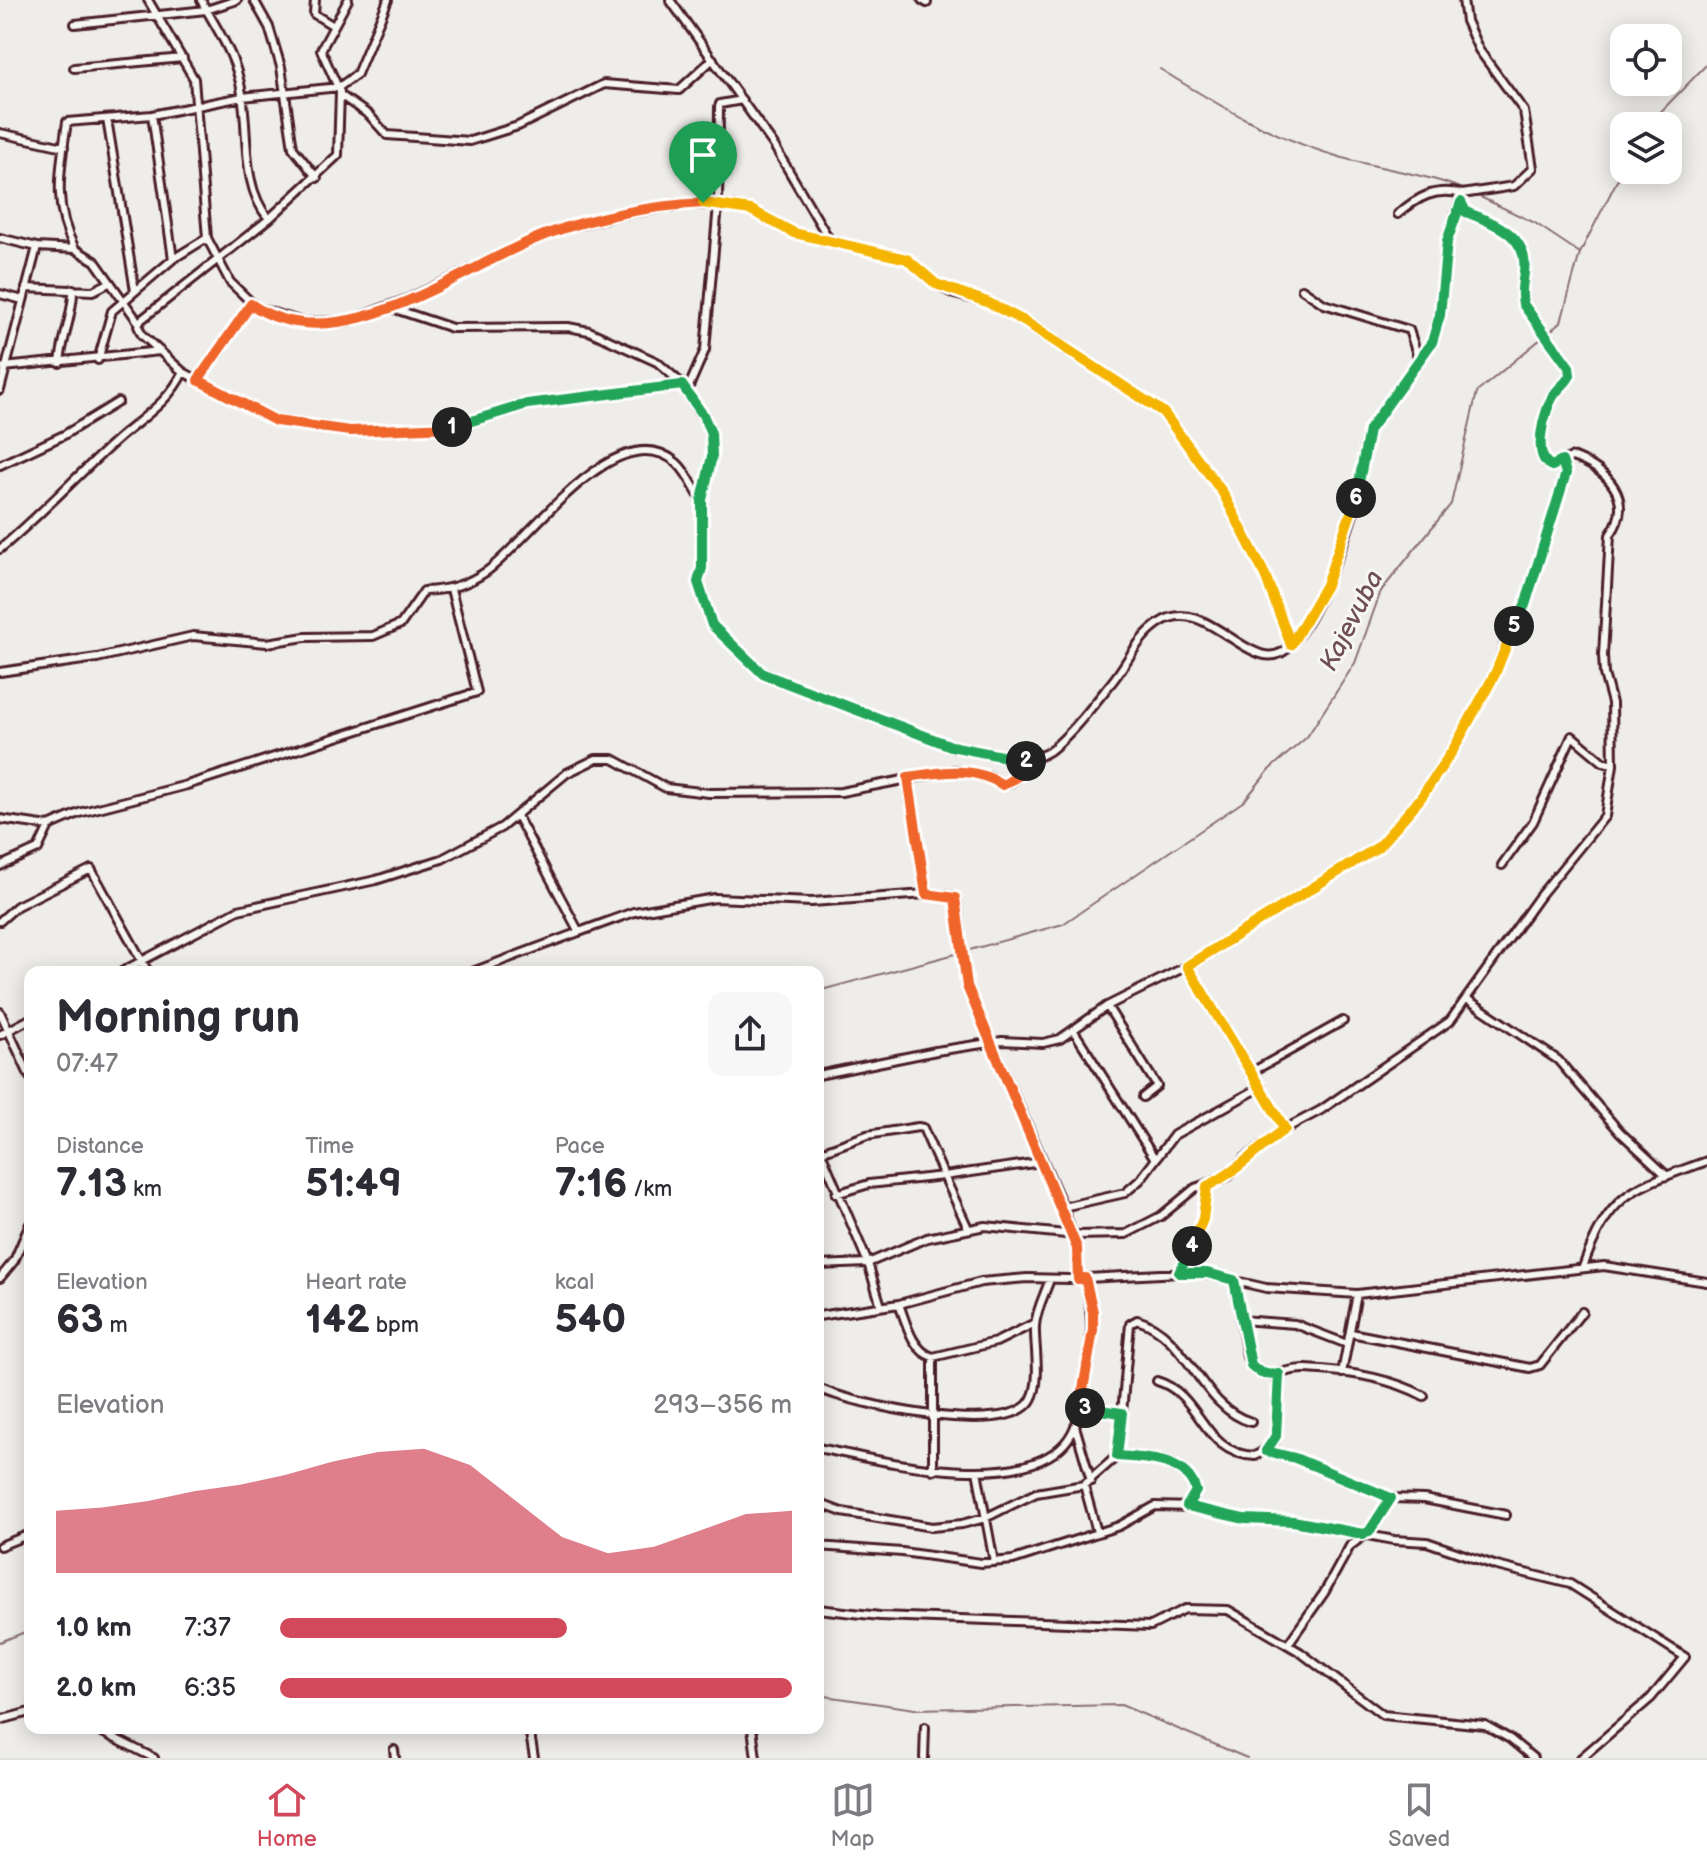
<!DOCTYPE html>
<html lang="en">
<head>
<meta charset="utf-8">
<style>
	body { margin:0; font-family:"Balsamiq Sans",sans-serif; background:#f7f7f7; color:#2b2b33; height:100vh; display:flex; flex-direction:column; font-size:30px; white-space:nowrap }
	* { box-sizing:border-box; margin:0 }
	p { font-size:26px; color:#7c7c81 }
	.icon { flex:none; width:44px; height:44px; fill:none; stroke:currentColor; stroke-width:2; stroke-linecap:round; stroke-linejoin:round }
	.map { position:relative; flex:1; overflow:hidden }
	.details { position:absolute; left:24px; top:966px; width:800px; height:768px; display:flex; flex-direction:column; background:#fff; border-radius:16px; box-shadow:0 4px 20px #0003 }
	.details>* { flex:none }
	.buttons { position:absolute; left:1610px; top:24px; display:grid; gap:16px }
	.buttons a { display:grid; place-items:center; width:72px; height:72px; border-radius:16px; background:#fff; box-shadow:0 4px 20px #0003; font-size:40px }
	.pin { position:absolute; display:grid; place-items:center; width:68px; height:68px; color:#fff; margin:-82px -34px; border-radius:50% 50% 50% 0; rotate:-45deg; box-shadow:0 0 8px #0007 }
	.pin .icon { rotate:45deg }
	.km { position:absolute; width:40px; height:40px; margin:-20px; border-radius:50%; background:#222; color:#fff; font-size:22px; line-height:40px; text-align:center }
	.round { display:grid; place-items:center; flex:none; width:84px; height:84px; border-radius:16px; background:#f7f7f7 }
	.head { display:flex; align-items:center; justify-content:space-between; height:136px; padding:0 32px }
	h1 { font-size:44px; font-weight:700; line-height:60px }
	.figures { display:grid; grid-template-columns:repeat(3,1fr); gap:12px; height:136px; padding:8px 32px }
	.figures div { display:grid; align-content:center }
	.figures b { font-size:40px; font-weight:700 }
	.figures small { font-size:22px; font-weight:400 }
	.figures p { font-size:22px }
	.chart { height:224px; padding:16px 32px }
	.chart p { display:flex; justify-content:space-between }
	.chart svg { width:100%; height:144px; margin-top:8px; fill:#d1495b; opacity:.7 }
	ul { padding:0 32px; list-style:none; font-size:26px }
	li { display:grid; grid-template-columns:128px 96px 1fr; align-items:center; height:60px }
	li i { height:20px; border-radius:10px; background:#d1495b }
	.tabs { display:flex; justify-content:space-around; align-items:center; height:112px; border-top:2px solid #e1e1e2; background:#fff; font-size:22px; color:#7c7c81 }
	.tabs a { display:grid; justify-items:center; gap:4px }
	.tabs .current { color:#d1495b }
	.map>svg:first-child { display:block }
</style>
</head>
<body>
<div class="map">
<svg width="1707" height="1758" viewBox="0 0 1707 1758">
	<rect width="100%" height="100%" fill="#efedea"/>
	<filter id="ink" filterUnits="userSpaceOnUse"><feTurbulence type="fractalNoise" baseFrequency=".0125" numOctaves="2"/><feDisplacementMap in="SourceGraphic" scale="16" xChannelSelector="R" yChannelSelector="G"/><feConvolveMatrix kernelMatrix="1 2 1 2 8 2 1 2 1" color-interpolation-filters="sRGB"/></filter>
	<g filter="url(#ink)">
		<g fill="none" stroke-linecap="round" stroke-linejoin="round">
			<path stroke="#8a6f74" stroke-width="2" d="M1160,69c59,37 115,70 183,89 42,12 85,16 125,33
				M1647,126l60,-62
				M1474,194l61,29 45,30
				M966,951l97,-27 181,-123 26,-32 37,-32 48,-74 26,-72 70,-87 26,-112 84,-70 19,-69 44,-86
				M818,991l141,-38
				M0,1642l30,-12
				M818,1695l97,14 206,-4 126,53"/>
			<defs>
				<path id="street" d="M148,0l46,79 13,159 23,44 27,26 46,14 45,-1 60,-22 143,-67 72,-18 63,-10 48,2 17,4 43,23 113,26 29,25 18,10 33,8 37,19 139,91 60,81 42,82 26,70
					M201,0c14,26 31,50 38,79 12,44 -1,104 30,140
					M254,0l15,27 12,40 12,81 24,30
					M315,0l-1,14 18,11
					M670,0l103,144 56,95
					M922,0l5,3
					M75,24l131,-14 31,-10
					M74,68l109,-10
					M340,95l29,20 18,20 83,6 48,-15 86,-42 75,6 34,-31
					M152,115l21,144
					M107,119l28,172
					M0,133l64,14
					M1398,214c20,-17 37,-27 64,-20
					M0,238l37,9
					M75,249l20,12 44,62
					M26,288l67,3 16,-8
					M1302,289l22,15 85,26 10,30
					M0,294l23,6
					M389,307l63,21 116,-1 21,4 68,31 23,20 30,46 2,28 -10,44v68l-4,14 14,43 51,49 188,72 79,16
					M98,360l14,-49 61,-52 34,-21
					M60,363c2,-25 14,-52 13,-74
					M4,367l156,-16
					M183,372l93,49 74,10 105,-4 72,-23 155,-19
					M198,380l53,-76
					M0,390l37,-143 38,2c-23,-44 -15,-79 -8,-127l85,-7 90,-18 97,-10 18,-13 31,-74
					M687,391l18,-41 13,-145 1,-98 1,-3 22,-4
					M0,465l64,-30 54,-33
					M0,549c42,-35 78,-75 119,-111 23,-20 51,-37 64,-66l-41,-37 -4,-9 3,-6 128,-101 69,-64 2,-63 -19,-42 27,-50
					M0,672l97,-14 96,-22 74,7 38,-6 68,-1 28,-12 23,-33c24,-1 43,-6 63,-20 42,-30 130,-160 190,-108 10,9 17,25 24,36
					M908,777l18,117 25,2 6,6 10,84 96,221 14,41 1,31
					M0,819l49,7 30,-13 108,-28 290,-93 -26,-103
					M1502,865l31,-43 39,-86 31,26 10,3
					M0,866l38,-17 11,-23
					M0,921l17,-15 74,-37 57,103
					M579,932l55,-20 81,-14 96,4 115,-8
					M1187,966l98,163
					M121,972l117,-62 138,-30 66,-21 60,-32 65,-54 29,-14h17l53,29 43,5 132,-1 114,-22 36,7 12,8c15,-3 18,-14 27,-23 5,-5 15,-7 21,-12 22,-18 43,-46 61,-68 17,-21 25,-45 49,-60 48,-30 94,64 130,23 28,-31 62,-120 69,-161 3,-19 2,-36 9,-54l63,-88 8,-27 7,-74 15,-47 52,-8 19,-18 -9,-57 -45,-61 -13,-29 -3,-21
					M472,972l107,-40 -62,-116
					M1467,999l91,61 62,72 47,44
					M1107,1006l50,80 -14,11
					M0,1012l30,65
					M1074,1031l81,128
					M0,1035l30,-16
					M1250,1073l93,-52
					M818,1075l118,-24 66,-10 41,2 17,-4 47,-33 80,-40 191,-119 42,-48 33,-49 42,-76 11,-33 19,-36 41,-132 -4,-12 -10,5 -6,-2c-10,-17 -3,-54 9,-70 7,-10 16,-13 14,-27l-46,-63c-4,-13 0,-20 1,-32 5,-38 -30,-48 -58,-60l-5,-10
					M818,1145l50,118 13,43
					M821,1152l46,-17 51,-8 5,1 21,48 97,-14
					M836,1194l33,-10 75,-8 24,52
					M1063,1207l62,-14 15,-13 34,-45 87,-48
					M818,1265l50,-2 59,-25 58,-12 91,9 50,-1 35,-18 34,-28 34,-12 16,-18 40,-29 36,-19 129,-89 88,-123 67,-82 8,-51 -1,-62 -8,-29 -1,-19 7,-120c26,-36 -3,-66 -38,-78l-10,4
					M1583,1267c28,-78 51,-79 124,-106
					M1179,1273l24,-54 4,-33
					M0,1278l14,-17 16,-37
					M1234,1280l13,77 9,13c17,9 32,-2 50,-1 38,2 83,8 118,27
					M899,1304c7,18 13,47 34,53l63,-15 39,-19
					M818,1316l81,-12 82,-22 46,-4 42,1 128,-7 69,16 91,6 247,-28 103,16
					M1241,1320l54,4 52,20
					M1351,1333l179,35 10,-3 42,-53
					M1342,1373l15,-79
					M1157,1381c46,14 44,73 98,75l18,-11 3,-9 3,-62
					M818,1388c35,16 190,51 213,12 11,-19 3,-54 4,-74 1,-16 10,-32 15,-47
					M1122,1413l8,-89 7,-4c52,15 63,87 114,102
					M1075,1426l16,55
					M818,1448c60,12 200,48 247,-5 15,-17 16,-41 20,-63 7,-44 9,-58 0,-102
					M1266,1451l29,7 96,40 33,1 82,16
					M1117,1456c28,2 70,2 79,35l-9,15
					M933,1470v-113
					M977,1471l17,91
					M1084,1485l13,47
					M818,1503l24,9 90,15 30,-3 23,-6 51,-25 48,-8 33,-29 5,-43 -42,-5
					M0,1546l30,-12
					M818,1546l84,6 79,11 32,-3 106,-34 36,-20 38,1 51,12 49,2 101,19 33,2 70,24 73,18 115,73 -34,41 -70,60
					M818,1609l62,7 271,10 34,-17 43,1 72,42 83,63 102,10 25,14 23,19
					M1288,1644l36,-51 26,-47 19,-14 22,-34
					M0,1720l30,-8
					M94,1728l60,30
					M529,1728l5,30
					M752,1728l4,30
					M394,1750l1,8
					M924,1758l1,-31"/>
			</defs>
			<use href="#street" stroke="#4a1f2b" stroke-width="12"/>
			<use href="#street" stroke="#f6f6f2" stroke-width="6"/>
		</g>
	</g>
	<g fill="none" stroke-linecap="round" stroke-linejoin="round" filter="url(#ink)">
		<defs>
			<path id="split-1" d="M452,427l-102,4 -74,-10 -78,-41 53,-76c87,62 213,-39 296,-70 50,-18 104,-28 156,-31"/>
			<path id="split-2" d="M452,427l75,-23 155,-19 21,30 8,18 1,23 -10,44v68l-4,14 14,43 51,49 188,72 75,15"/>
			<path id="split-3" d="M1026,761l4,1 -7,11 -20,12c-30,-20 -62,-13 -95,-8l18,117 29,4 12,88 110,262 1,31 7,-1 8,34v18l-13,78h5"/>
			<path id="split-4" d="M1085,1408l37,5 -5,43c28,2 70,2 79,35l-9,15 57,13 49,2 70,13 6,-2 22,-34 -96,-40 -29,-7 10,-15 3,-62 -18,-1 -10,-8 -17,-85 -27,-7h-28l13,-27"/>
			<path id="split-5" d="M1192,1246l11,-27 4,-33c29,-13 51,-38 78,-57l-98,-163 191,-119 42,-48 33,-49 42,-76 19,-48"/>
			<path id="split-6" d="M1356,498l13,-68 63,-88 8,-27 7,-74 14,-39 5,10c28,11 63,23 58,60 -1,12 -4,19 -1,32l46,63 1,8c-3,8 -11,12 -16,20 -10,15 -23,63 -2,71l10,-5 4,12 -41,132 -11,21"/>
			<path id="split-7" d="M703,203l48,7 43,23 113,26 29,25 51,18 37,19 139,91 60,81 42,82 26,70 35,-60 30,-87"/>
		</defs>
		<use href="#split-1" stroke="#fff" stroke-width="16"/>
		<use href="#split-2" stroke="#fff" stroke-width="16"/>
		<use href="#split-3" stroke="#fff" stroke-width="16"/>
		<use href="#split-4" stroke="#fff" stroke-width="16"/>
		<use href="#split-5" stroke="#fff" stroke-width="16"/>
		<use href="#split-6" stroke="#fff" stroke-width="16"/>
		<use href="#split-7" stroke="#fff" stroke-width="16"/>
		<use href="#split-1" stroke="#f0652b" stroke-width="10"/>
		<use href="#split-2" stroke="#22a559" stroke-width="10"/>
		<use href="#split-3" stroke="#f0652b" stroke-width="10"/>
		<use href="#split-4" stroke="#22a559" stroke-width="10"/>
		<use href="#split-5" stroke="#f5b400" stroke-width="10"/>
		<use href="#split-6" stroke="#22a559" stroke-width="10"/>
		<use href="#split-7" stroke="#f5b400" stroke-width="10"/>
	</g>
	<g text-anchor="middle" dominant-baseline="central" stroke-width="6" stroke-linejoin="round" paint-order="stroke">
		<g font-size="26" font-style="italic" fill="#6f4e56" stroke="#f6f6f2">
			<text transform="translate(1352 621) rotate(-63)">Kajevuba</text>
		</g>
	</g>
</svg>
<div class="buttons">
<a><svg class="icon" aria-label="locate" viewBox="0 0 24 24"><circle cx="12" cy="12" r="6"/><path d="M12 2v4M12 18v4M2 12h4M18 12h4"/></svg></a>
<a><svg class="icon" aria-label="layers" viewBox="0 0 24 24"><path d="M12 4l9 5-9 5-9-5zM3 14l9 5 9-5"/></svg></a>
</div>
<div class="pin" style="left:703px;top:203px;background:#1e9e55"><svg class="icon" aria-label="arrive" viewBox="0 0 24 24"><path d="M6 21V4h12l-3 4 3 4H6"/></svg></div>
<b class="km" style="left:452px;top:427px">1</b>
<b class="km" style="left:1026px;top:761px">2</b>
<b class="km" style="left:1085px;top:1408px">3</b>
<b class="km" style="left:1192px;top:1246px">4</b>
<b class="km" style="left:1514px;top:626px">5</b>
<b class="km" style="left:1356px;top:498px">6</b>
<section class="details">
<div class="head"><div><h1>Morning run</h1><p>07:47</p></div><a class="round"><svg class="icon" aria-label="share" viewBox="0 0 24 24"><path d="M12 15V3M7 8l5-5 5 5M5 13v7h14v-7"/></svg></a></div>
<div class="figures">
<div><p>Distance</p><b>7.13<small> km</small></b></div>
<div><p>Time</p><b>51:49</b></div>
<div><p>Pace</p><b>7:16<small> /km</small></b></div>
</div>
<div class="figures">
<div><p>Elevation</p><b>63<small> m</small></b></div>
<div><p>Heart rate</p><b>142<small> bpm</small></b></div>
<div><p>kcal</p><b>540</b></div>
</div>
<div class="chart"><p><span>Elevation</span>293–356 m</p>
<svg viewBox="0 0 160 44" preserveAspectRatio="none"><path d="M0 44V25L10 24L20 22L30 19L40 17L50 14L60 10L70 7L80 6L90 11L100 22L110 33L120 38L130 36L140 31L150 26L160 25V44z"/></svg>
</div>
<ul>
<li><b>1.0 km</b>7:37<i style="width:56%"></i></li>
<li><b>2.0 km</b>6:35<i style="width:100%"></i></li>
</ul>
</section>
</div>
<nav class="tabs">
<a class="current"><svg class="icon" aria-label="home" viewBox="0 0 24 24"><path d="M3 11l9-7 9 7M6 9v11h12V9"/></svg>Home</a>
<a><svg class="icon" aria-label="map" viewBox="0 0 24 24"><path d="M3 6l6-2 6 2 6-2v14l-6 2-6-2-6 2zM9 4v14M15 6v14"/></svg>Map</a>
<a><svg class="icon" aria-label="saved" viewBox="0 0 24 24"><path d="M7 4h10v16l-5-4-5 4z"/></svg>Saved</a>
</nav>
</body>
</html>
